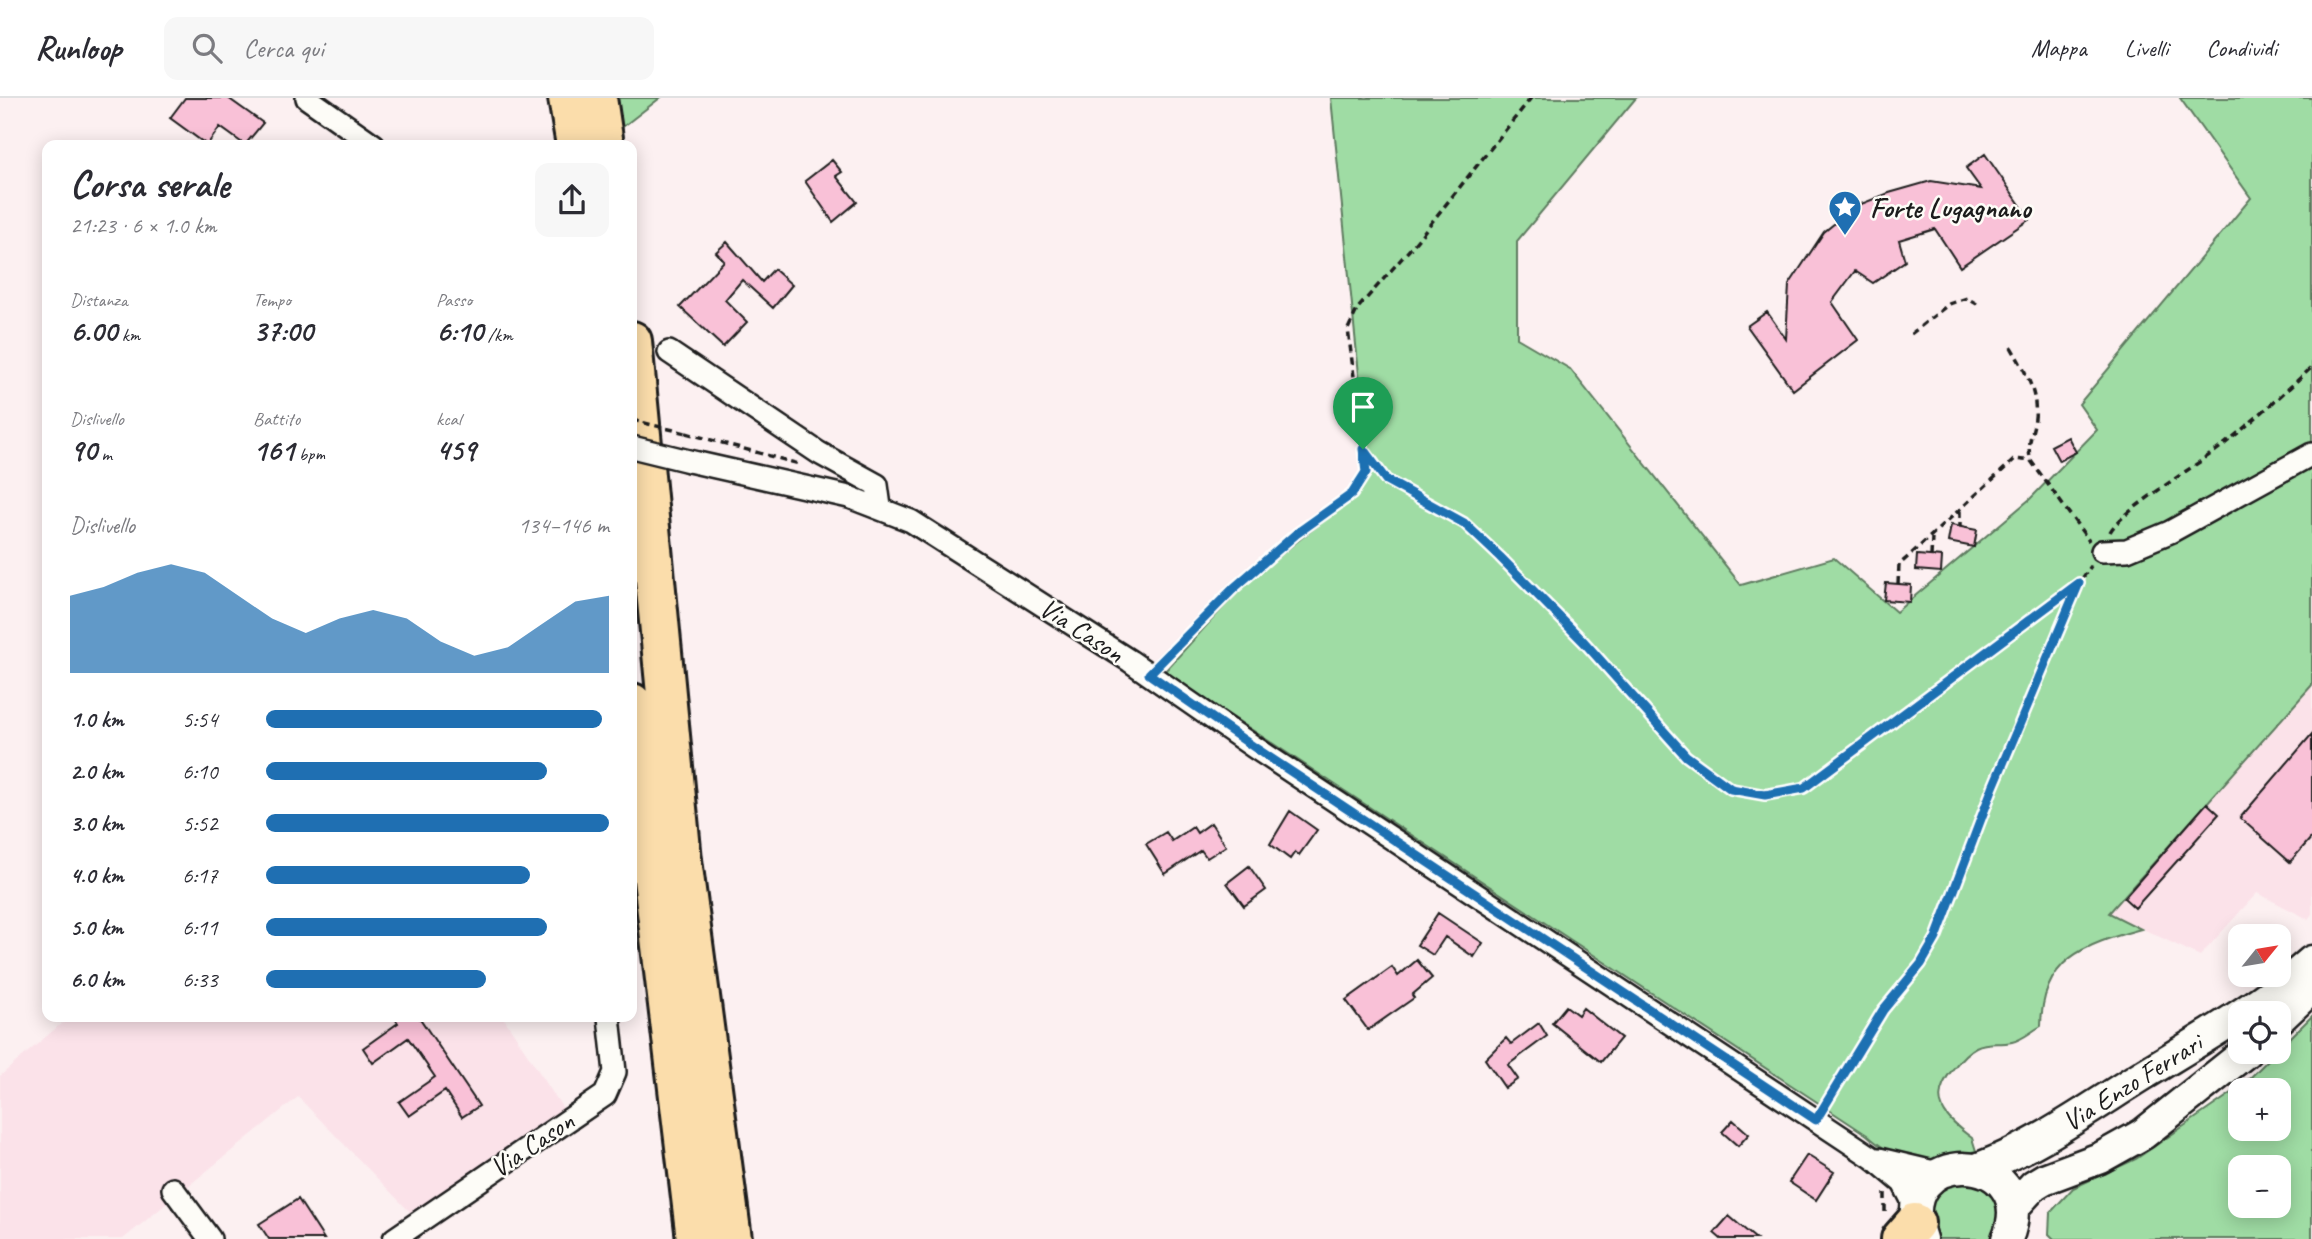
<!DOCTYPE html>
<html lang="it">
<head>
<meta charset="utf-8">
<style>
	body { margin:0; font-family:Caveat,sans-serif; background:#f7f7f7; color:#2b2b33; height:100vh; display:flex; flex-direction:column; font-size:26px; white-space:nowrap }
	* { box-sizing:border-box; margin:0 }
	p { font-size:23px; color:#7c7c81 }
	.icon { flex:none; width:38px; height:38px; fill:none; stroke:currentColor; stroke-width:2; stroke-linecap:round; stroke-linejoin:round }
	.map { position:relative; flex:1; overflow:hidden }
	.drawer { position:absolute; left:42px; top:42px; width:595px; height:882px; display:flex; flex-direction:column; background:#fff; border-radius:14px; box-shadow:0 4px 18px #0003 }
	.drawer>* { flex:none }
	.needle { width:46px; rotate:60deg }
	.fabs { position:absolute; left:2228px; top:826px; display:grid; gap:14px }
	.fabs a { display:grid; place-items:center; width:63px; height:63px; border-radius:14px; background:#fff; box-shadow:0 4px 18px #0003; font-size:35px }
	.pin { position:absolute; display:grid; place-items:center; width:60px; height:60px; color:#fff; margin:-72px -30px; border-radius:50% 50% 50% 0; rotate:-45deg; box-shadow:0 0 7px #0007 }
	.pin .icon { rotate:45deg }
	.round { display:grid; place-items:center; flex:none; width:74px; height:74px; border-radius:14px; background:#f7f7f7 }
	.overview { display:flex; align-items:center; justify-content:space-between; height:119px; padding:0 28px }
	h1 { font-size:38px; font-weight:700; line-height:52px }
	.metrics { display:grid; grid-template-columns:repeat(3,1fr); gap:10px; height:119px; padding:7px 28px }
	.metrics div { display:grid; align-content:center }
	.metrics b { font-size:30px; font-weight:700 }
	.metrics small { font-size:19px; font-weight:400 }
	.metrics p { font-size:19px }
	.chart { height:196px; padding:14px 28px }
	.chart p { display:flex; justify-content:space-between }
	.chart svg { width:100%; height:126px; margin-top:7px; fill:#1f6fb2; opacity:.7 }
	ul { padding:0 28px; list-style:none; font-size:23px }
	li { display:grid; grid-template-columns:112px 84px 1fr; align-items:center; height:52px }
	li i { height:18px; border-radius:9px; background:#1f6fb2 }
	header { display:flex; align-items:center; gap:42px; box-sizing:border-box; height:98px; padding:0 35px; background:#fff; border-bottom:2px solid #e1e1e2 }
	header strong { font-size:33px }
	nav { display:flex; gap:38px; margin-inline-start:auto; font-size:24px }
	.search { width:490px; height:63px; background:#f7f7f7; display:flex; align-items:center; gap:18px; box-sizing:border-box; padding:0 24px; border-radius:14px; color:#7c7c81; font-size:26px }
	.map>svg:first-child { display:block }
</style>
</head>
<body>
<header>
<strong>Runloop</strong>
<div class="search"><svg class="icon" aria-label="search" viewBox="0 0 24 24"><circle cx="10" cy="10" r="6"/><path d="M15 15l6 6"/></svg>Cerca qui</div>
<nav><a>Mappa</a><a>Livelli</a><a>Condividi</a></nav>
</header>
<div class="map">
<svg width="2312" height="1141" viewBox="0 0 2312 1141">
	<rect width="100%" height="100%" fill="#fcf0f1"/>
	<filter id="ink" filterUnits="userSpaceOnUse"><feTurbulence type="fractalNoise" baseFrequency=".0143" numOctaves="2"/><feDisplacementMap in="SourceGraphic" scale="14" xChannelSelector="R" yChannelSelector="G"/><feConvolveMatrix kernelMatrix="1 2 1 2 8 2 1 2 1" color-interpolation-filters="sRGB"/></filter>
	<g filter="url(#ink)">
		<path fill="#fbe2e9" d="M2312,587v229l-4,5 -51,-26 -57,63 -91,-43z
			M69,919h434l63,96 -155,100 -113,-116 -175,142h-123v-163z"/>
		<path fill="#9fdca4" stroke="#5e7c60" stroke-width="2" fill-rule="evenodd" d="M614,0h46l-40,31z
			M1331,0h305l-119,143v97l53,31 171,216 93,-27 62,54 134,-113 67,-69 -18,-26 172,-206 -71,-100h132v587l-203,228 32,16c-58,16 -99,30 -100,97 -9,5 -19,14 -29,16 -13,3 -24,-1 -36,5 -10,5 -17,14 -23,22 -27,32 -7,50 19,69l4,13c-47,11 -69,20 -109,-16l-703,-463 83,-91 106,-84 16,-24z
			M2312,918v223h-258l-5,-5 1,-21 23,-25 63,-29 106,-73zM2278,992v39h-38v-39zM2278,1069v39h-38v-39z
			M1973,1078l27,26 -3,29 -5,8h-55l-9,-16 9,-37z"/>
		<path fill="#f9c1d7" stroke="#1c1c1c" stroke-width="2" d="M185,0h43l35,25 -18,22 -25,-18 -13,18 -37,-27z
			M1985,56l45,65 -70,48 -25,-38 -36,11 6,21 -32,22 -18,-12 -23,31 26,38 -65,50 -46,-64 20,-14 19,27 3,-54 35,-53 32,-26 33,-13 42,-12 50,8 -15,-21z
			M832,62l10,12 -6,4 21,26 -24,20 -28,-41z
			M727,144l35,40 12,-13 18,16 -19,23 -31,-28 -17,20 22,22 -24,25 -43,-40 44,-46 -8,-9z
			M2068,339l8,15 -17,9 -8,-15z
			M1951,427l26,5 -3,17 -26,-5z
			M1917,457l25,2 -1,15 -25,-2z
			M1886,485l25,2 -1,17 -26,-2z
			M2312,636v103l-22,25 -50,-44z
			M2207,705l12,11 -84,94 -11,-10z
			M1290,713l27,19 -18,25 -4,-3 -5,7 -20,-15z
			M1211,725l15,23 -19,12 -6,-8 -36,24 -19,-30 20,-12 6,9 21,-14 4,6z
			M1249,768l17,24 -22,16 -17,-23z
			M1438,815l45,30 -9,14 -29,-20 -12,18 -16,-10z
			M1417,862l15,18 -20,17 2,3 -46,32 -22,-30 46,-33 6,9z
			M1566,908l12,9 5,-7 38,30 -20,24 -49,-39z
			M394,919h25l60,89 -17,11 -17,-26 -36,25 -10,-14 36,-25 -27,-39 -35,25 -10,-15 35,-25z
			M1539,925l8,13 -39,29 10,14 -13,9 -20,-29 21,-21 5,6z
			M1733,1022l16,14 -11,12 -16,-14z
			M1807,1057l27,17 -18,28 -27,-18z
			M298,1101l26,40h-55l-10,-15z
			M1729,1118l27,23h-35l-7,-6z"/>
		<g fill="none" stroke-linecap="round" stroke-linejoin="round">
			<defs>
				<path id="street" d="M307,0l67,47
					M669,254l150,101 58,32 3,22
					M689,363l160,36 62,24 219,140 124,86 619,411 30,25 12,23
					M2102,453l25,-1 43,-18 142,-78
					M1879,1061l59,14
					M173,1091l37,50
					M394,1141l211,-144 10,-23 -6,-55"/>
				<path id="secondary" d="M2278,922l34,-32
					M1979,1070c59,-22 111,-60 164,-93 57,-35 119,-70 169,-114
					M2013,1110l21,-23 10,-6 56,-21 43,-24 103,-82
					M1921,1141c-35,-98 124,-91 86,0"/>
				<path id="highway" d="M568,0l8,47
					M597,0l7,47
					M632,243l50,519 50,379
					M632,605l64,536
					M1901,1141l14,-16"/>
			</defs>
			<use href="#street" stroke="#1c1c1c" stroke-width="26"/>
			<use href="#secondary" stroke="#1c1c1c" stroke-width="35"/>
			<use href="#highway" stroke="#1c1c1c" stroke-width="44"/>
			<path stroke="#1c1c1c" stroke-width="3.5" stroke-dasharray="7 5" stroke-linecap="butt" d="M1531,0l-120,150 -53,60 -10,21 15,120 23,31 78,43 36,34 84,85 102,114 45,33 34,6 38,-7 276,-205 12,-17
				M1911,236l38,-30 18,-6 13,8
				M2011,249c13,23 27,43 24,71 -2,16 -9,27 -4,43l58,80
				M686,335l113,31
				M1960,413v16
				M2110,434c10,-20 89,-68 112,-86 31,-25 61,-52 90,-79
				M1931,458l1,-18
				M1898,486l1,-19 116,-106 16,2
				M1163,563l95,-95 94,-72 14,-22 -3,-22
				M1825,1005l58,-93 38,-46 15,-26 57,-151 86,-202
				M1885,1095v24"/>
			<use href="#street" stroke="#fdfcf7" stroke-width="21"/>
			<use href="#secondary" stroke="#fdfcf7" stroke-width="30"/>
			<use href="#highway" stroke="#fbddab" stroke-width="38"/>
			<defs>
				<path id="street-bridge" d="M632,349l57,14"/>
			</defs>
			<use href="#street-bridge" stroke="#1c1c1c" stroke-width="26" stroke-linecap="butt"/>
			<path stroke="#1c1c1c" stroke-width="3.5" stroke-dasharray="7 5" stroke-linecap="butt" d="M632,322l54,13"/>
			<use href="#street-bridge" stroke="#fdfcf7" stroke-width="21"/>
		</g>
	</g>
	<g fill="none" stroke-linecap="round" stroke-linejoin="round" filter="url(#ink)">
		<defs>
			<path id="route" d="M1363,351l23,31 78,43 36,34 84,85 102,114 45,33 34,6 39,-7 275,-205 -86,204 -57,151 -15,26 -38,46 -67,110 -562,-373 -105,-73 85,-86 62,-54 56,-40 14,-22z"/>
		</defs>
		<use href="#route" stroke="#fff" stroke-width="14"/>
		<use href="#route" stroke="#1f6fb2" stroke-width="9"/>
	</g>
	<defs>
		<symbol id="sight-pin" viewBox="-11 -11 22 30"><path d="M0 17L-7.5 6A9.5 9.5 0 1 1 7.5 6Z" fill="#1f6fb2" stroke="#fdfcf7"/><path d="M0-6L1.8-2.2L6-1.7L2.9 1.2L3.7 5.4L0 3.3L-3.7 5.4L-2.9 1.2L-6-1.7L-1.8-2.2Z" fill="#fff"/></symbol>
	</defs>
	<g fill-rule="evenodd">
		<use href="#sight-pin" x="1826" y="90" width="38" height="52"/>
	</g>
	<g text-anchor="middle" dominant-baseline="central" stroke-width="5" stroke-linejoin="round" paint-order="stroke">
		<g font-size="28" font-weight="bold" fill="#1c1c1c" stroke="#fdfcf7" text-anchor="start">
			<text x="1870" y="109">Forte Lugagnano</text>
		</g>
		<g font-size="28" fill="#1c1c1c" stroke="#fdfcf7">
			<text transform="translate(1082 532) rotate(33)">Via Cason</text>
			<text transform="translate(2132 984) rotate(-32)">Via Enzo Ferrari</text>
			<text transform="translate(532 1046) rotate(-34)">Via Cason</text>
		</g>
	</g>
</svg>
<div class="fabs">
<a><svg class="needle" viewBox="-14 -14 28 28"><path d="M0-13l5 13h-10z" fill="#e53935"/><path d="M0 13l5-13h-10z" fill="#7c7c81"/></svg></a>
<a><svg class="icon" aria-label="locate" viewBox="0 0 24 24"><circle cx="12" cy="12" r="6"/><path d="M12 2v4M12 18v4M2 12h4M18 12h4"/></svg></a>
<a>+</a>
<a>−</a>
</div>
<div class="pin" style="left:1363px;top:351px;background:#1e9e55"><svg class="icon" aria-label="arrive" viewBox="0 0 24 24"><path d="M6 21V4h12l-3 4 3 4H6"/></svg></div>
<section class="drawer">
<div class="overview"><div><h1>Corsa serale</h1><p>21:23 · 6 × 1.0 km</p></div><a class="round"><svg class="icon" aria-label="share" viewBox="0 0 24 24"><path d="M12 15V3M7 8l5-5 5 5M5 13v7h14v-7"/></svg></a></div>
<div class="metrics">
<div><p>Distanza</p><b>6.00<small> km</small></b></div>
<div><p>Tempo</p><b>37:00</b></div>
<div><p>Passo</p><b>6:10<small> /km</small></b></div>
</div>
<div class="metrics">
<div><p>Dislivello</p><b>90<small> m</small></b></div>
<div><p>Battito</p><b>161<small> bpm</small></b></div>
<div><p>kcal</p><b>459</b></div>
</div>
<div class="chart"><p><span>Dislivello</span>134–146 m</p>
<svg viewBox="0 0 160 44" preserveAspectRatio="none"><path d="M0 44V17L10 14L20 9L30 6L40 9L50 17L60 25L70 30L80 25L90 22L100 25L110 33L120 38L130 35L140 27L150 19L160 17V44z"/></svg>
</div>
<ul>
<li><b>1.0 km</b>5:54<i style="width:98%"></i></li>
<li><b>2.0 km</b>6:10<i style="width:82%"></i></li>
<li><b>3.0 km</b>5:52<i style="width:100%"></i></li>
<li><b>4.0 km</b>6:17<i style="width:77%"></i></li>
<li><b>5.0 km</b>6:11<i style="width:82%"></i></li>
<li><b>6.0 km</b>6:33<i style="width:64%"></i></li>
</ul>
</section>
</div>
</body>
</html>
